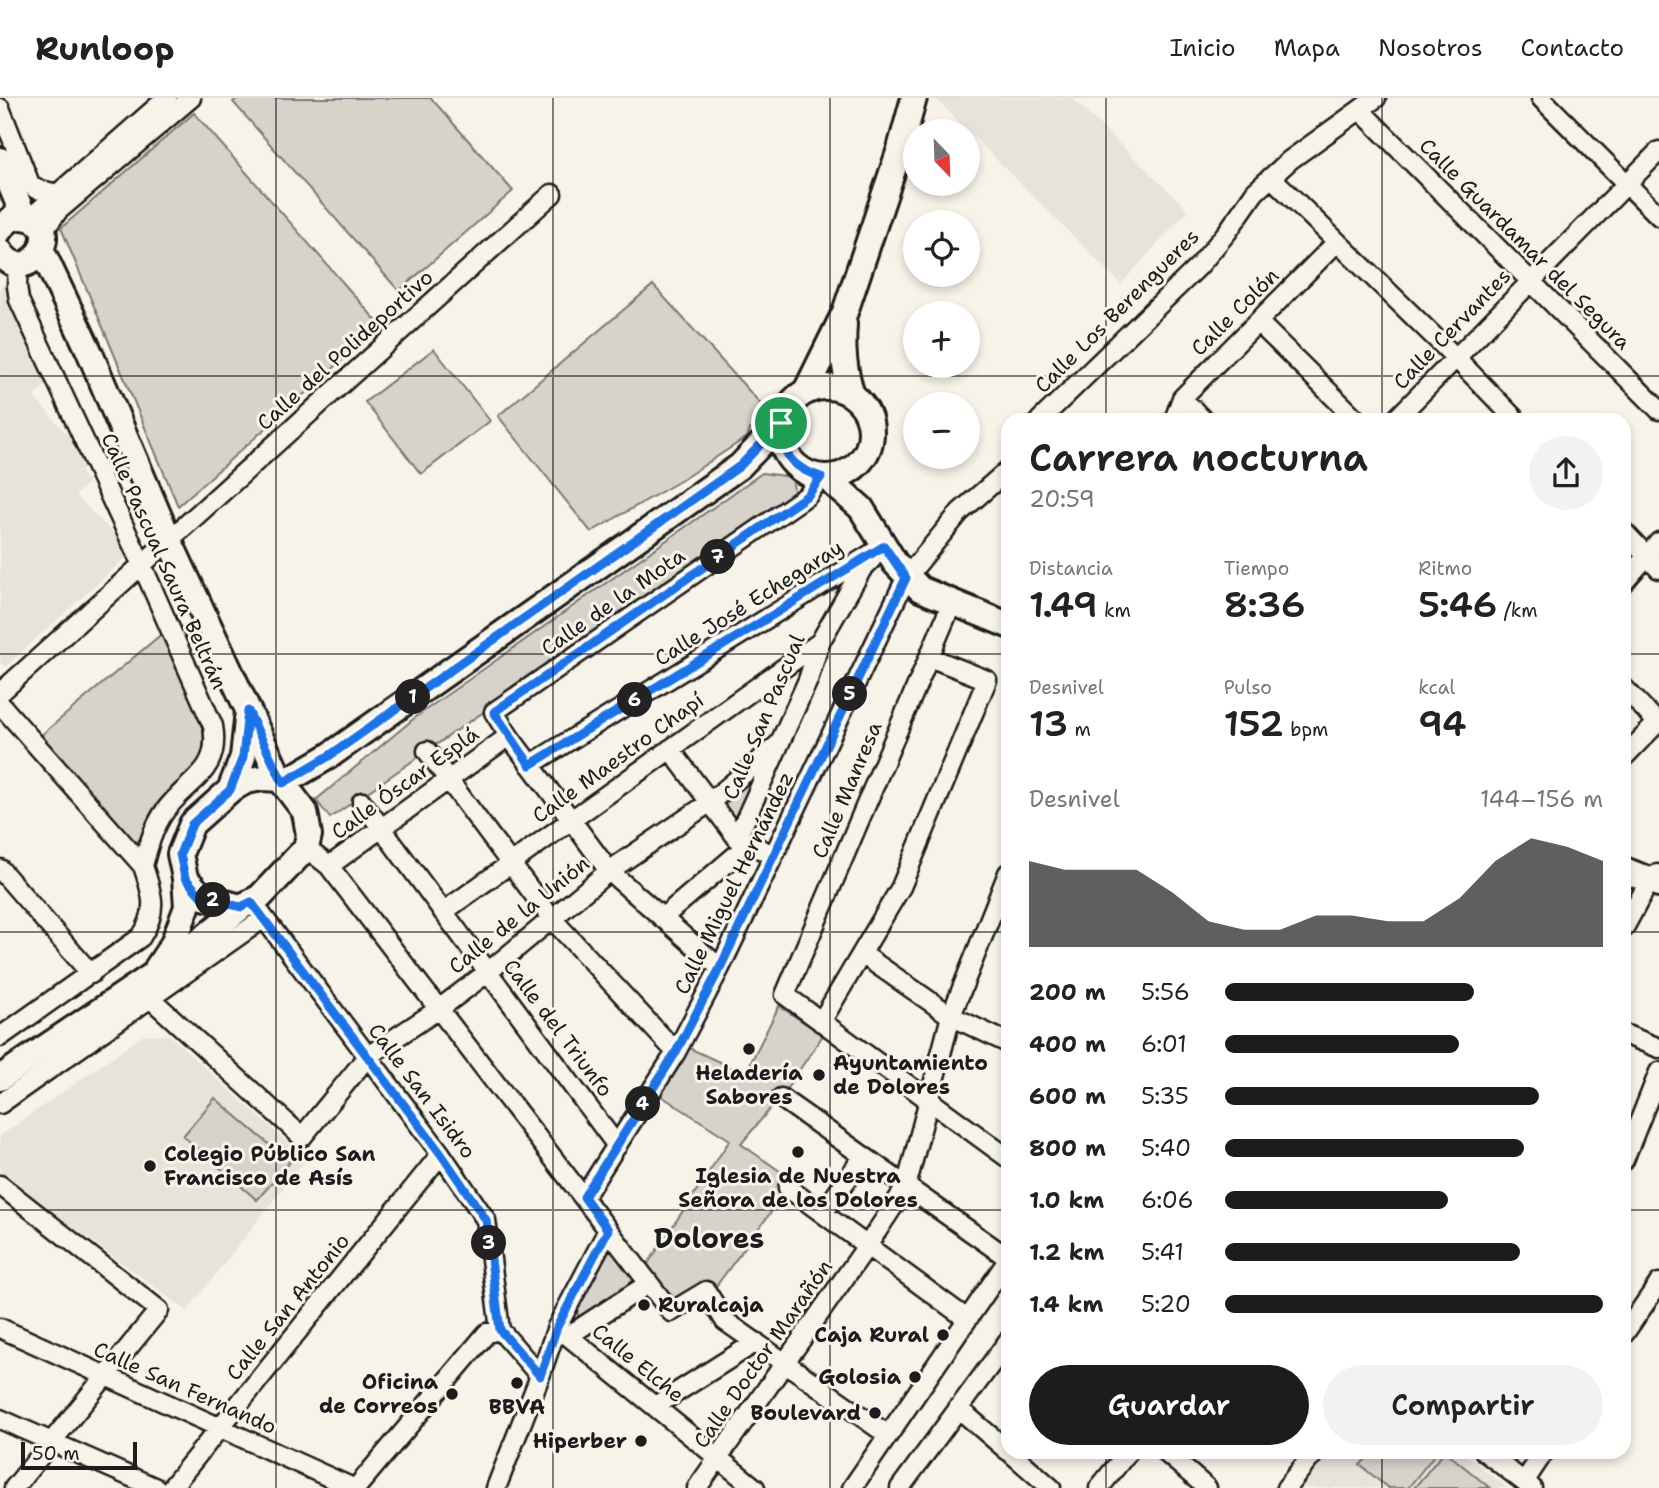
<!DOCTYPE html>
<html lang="es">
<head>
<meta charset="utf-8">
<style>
	body { margin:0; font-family:"Shantell Sans",sans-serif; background:#f2f2f2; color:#222; height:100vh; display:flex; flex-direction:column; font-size:26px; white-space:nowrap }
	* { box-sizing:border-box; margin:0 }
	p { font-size:23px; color:#767676 }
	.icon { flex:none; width:38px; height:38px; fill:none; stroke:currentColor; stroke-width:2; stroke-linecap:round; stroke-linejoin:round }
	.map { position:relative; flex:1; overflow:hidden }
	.side { position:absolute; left:1001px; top:315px; width:630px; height:1046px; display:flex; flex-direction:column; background:#fff; border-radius:21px; box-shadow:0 4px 10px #0003 }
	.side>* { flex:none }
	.needle { width:46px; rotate:157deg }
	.buttons { position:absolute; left:903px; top:21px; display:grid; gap:14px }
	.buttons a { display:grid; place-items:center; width:77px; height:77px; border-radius:50%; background:#fff; box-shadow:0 4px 10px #0003; font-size:35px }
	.scale { position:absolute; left:21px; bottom:18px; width:116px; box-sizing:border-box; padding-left:7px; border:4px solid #1c1c1c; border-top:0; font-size:19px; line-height:24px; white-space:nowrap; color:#1c1c1c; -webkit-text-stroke:5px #f7f3e8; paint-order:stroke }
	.pin { position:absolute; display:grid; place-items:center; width:60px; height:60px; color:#fff; margin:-30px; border:4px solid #fff; border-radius:50%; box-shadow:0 2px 7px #0007 }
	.km { position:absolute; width:35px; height:35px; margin:-18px; border-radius:50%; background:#222; color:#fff; font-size:19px; line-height:35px; text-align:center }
	.round { display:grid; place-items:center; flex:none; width:74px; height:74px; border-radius:37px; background:#f2f2f2 }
	.summary { display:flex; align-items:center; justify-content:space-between; height:119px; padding:0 28px }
	h1 { font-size:38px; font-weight:600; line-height:52px }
	.metrics { display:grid; grid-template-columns:repeat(3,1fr); gap:10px; height:119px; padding:7px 28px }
	.metrics div { display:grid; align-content:center }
	.metrics b { font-size:35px; font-weight:600 }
	.metrics small { font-size:19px; font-weight:400 }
	.metrics p { font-size:19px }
	.chart { height:196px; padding:14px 28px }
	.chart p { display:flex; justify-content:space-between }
	.chart svg { width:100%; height:126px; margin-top:7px; fill:#1c1c1c; opacity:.7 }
	.button { display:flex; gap:14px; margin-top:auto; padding:14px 28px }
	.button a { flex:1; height:80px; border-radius:42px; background:#1c1c1c; color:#fff; font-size:28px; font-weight:600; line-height:80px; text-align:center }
	.button a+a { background:#f2f2f2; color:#222 }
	ul { padding:0 28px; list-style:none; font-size:23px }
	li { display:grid; grid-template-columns:112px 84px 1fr; align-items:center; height:52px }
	li i { height:18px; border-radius:9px; background:#1c1c1c }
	header { display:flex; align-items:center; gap:42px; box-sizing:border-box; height:98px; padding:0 35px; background:#fff; border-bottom:2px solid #e0e0e0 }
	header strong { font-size:33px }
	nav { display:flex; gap:38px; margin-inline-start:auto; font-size:24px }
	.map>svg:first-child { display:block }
</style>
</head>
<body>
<header>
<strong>Runloop</strong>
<nav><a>Inicio</a><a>Mapa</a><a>Nosotros</a><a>Contacto</a></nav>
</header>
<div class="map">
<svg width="1659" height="1390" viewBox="0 0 1659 1390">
	<rect width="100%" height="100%" fill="#f7f3e8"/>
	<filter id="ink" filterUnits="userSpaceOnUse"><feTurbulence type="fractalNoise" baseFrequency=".0143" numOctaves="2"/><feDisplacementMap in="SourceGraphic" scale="14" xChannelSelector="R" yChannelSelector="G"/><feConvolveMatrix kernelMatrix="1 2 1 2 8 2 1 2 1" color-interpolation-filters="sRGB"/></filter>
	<g filter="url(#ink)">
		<path fill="#e6e3d9" d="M935,0h137l116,112 -67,74z
			M5,185l47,95 -18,19 57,64 -11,11 9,10 -14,13 57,57 -127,115 -5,-5v-374z
			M144,937h25l137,124 -119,152 -187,-138v-37z
			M1327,1354l136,1 45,35h-211z"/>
		<path fill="#d7d3cb" stroke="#7a7874" stroke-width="2" d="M238,0h193l82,93 -114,100 -166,-189z
			M194,15l187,213 -203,180 -117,-278z
			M653,187l108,119 -14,33 -67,44 -89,51 -93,-116z
			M434,251l56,72 -69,53 -56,-72z
			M762,375l30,4 3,20 -465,321 -14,-18 101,-84z
			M164,534l39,96c5,45 -20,47 -46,76 -9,10 -12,24 -17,36l-7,3 -93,-107z
			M767,668l-32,61 -14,-19z
			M779,908l44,29 -35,52 -47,57 53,37 -83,112 -39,15 -29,-37 87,-131 -72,-46 29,-47 58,27z
			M215,1000l75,64 -33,38 -74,-64z
			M608,1140l37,48 -64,40 -6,-22z
			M1436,1355l-28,35h-20l-28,-23 12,-12z
			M1443,1355h4l43,35h-76z"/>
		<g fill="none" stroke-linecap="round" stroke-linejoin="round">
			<defs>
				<path id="street" d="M1541,0l118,118
					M0,10l30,76 6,5 22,5
					M1360,12l299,300
					M1271,79l185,181 60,62
					M29,121l138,-121
					M44,138l3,-10 11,-15 133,-113
					M18,165l-1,23 2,14 123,265 71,161c8,47 -25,53 -48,85 -12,17 -17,36 -22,55
					M1258,224l99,98
					M1182,300l21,22
					M1040,322l159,-154 29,-35 27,-39 35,-32 86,-62
					M1174,322l8,-22 155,-156
					M1395,322l264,-269
					M1624,434l35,37
					M1624,484l35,-40
					M952,505l-167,392 223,163
					M1624,590l35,36
					M0,595l552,-499
					M0,606l143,162c10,29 15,45 -2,71l-141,100
					M670,651l67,89 36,17
					M427,653l125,168 124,133
					M1624,659l34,-35
					M530,667l354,-219
					M362,704l255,344
					M737,740l71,-158 12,-38 42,-73 10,-10
					M306,750l23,18 342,446 35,-21 19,30 163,114
					M329,768l180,-130
					M0,771l91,105
					M252,804l189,252 45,66 14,110
					M443,814l377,-270
					M662,820l87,-74
					M1624,830l26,-48 7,-6
					M862,856l89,62 57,27
					M720,870l-111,-97 -100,-135 -15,-24 314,-217 13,-18
					M150,900l152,139 66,-81 71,-47 49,-37 121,-101 100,-68 70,-59
					M821,924l80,-135 86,-207 -58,-23
					M1624,936l35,14
					M781,1000l227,160
					M0,1006l264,-186
					M1624,1062l35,-88
					M0,1087l159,125 -145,178
					M788,1090l179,131
					M584,1099l92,-145 44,-84 186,-390 54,-66 48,-42
					M823,1115l40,-56
					M557,1229l198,161
					M0,1230l353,160
					M1624,1236l35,-51
					M568,1238l80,-52
					M655,1308l101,-64
					M958,1310l50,43
					M0,1321l156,69
					M1010,1354l41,36
					M1165,1354l42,36
					M1485,1354l47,36
					M1524,1384l20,-30
					M171,1390l270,-334
					M356,1390l131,-155 13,-3 40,46
					M496,1390l44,-112 17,-49 51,-97
					M697,1390l170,-242 39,-59 45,-171 57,-143
					M852,1390l156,-228
					M900,1390l108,-147
					M1099,1390l29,-36
					M1286,1390l29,-36"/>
				<path id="secondary" d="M0,62l24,57
					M0,132c5,-8 13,-14 23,-13 47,5 4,77 -23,34
					M42,153l47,100 80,189 111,239
					M844,226c-2,26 0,46 8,71
					M781 334a45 45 0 1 1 90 0a45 45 0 1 1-90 0Z
					M806,293l39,-79 55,-163 14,-51
					M826,379l35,31 34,55 25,26 88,36
					M263,680l17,1 25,33 4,23 -3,13 -46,49 -19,10 -38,-10 -18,-19 -5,-24 12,-30 38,-34 16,-9z
					M283,685l46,-27 411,-290 41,-43
					M230,692l13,-33 5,-46
					M1624,772l35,14
					M157,870l16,-24 14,-37 -2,-29
					M0,980l187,-126 54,-45"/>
			</defs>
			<use href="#street" stroke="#1c1c1c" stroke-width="23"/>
			<use href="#secondary" stroke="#1c1c1c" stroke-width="30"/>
			<use href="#street" stroke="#f7f3e8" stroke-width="18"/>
			<use href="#secondary" stroke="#f7f3e8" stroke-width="24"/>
		</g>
	</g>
	<g fill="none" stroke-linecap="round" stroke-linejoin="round" filter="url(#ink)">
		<defs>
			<path id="route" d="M781,325c1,31 9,44 40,54l-13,18 -314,217 36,53 354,-219 22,32 -186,390 -44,84 -92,145 24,33 -51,97 -17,49 -40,-46 -14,-110 -45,-66 -190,-252 -10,5 -39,-10 -17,-19 -5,-24 12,-30 38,-34 13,-33 5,-46 35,72 46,-27 411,-290z"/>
		</defs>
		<use href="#route" stroke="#fff" stroke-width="14"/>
		<use href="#route" stroke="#1a73e8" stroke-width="9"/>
	</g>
	<path fill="none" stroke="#1c1c1c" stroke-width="2" stroke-opacity="0.55" d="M276,0v1390M553,0v1390M830,0v1390M1106,0v322M1382,0v322M0,278h1659M0,556h1008M1624,556h35M0,834h1008M1624,834h35M0,1112h1008M1624,1112h35M1106,1354v36M1382,1354v36"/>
	<g fill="#1c1c1c" stroke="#f7f3e8" stroke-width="2.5">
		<circle cx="749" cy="951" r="7"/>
		<circle cx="819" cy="977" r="7"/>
		<circle cx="798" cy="1054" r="7"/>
		<circle cx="150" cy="1068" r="7"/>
		<circle cx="644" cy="1207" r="7"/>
		<circle cx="943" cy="1237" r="7"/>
		<circle cx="915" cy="1279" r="7"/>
		<circle cx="517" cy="1285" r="7"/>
		<circle cx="452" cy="1296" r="7"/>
		<circle cx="875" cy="1315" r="7"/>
		<circle cx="641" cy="1343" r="7"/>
	</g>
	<g text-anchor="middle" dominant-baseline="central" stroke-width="6" stroke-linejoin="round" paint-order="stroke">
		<g font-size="21" fill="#1c1c1c" stroke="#f7f3e8">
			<text transform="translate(1525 146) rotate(45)">Calle Guardamar del Segura</text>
			<text transform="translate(1117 213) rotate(-45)">Calle Los Berengueres</text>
			<text transform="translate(1235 214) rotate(-45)">Calle Colón</text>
			<text transform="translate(1452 231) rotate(-46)">Calle Cervantes</text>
			<text transform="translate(345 252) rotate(-42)">Calle del Polideportivo</text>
			<text transform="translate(164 463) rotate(66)">Calle Pascual Saura Beltrán</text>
			<text transform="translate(613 504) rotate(-35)">Calle de la Mota</text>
			<text transform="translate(749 505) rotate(-32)">Calle José Echegaray</text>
			<text transform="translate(764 619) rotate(-67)">Calle San Pascual</text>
			<text transform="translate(618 660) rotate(-36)">Calle Maestro Chapí</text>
			<text transform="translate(405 685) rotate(-36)">Calle Óscar Esplá</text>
			<text transform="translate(847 692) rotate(-67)">Calle Manresa</text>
			<text transform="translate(734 785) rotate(-64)">Calle Miguel Hernández</text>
			<text transform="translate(519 817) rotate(-39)">Calle de la Unión</text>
			<text transform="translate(558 930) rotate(53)">Calle del Triunfo</text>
			<text transform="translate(422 993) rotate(53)">Calle San Isidro</text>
			<text transform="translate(288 1209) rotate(-51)">Calle San Antonio</text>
			<text transform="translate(763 1256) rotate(-55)">Calle Doctor Marañón</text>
			<text transform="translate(638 1265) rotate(39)">Calle Elche</text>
			<text transform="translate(185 1290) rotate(24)">Calle San Fernando</text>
		</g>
		<g font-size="21" font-weight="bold" fill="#1c1c1c" stroke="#f7f3e8" text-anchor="end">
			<text x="833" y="965" text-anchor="start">Ayuntamiento<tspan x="833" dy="24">de Dolores</tspan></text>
			<text x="749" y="975" text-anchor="middle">Heladería<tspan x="749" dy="24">Sabores</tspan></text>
			<text x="164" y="1056" text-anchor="start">Colegio Público San<tspan x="164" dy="24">Francisco de Asís</tspan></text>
			<text x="798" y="1078" text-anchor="middle">Iglesia de Nuestra<tspan x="798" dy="24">Señora de los Dolores</tspan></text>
			<text x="658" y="1207" text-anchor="start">Ruralcaja</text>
			<text x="929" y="1237">Caja Rural</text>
			<text x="901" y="1279">Golosia</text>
			<text x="438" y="1284">Oficina<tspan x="438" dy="24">de Correos</tspan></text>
			<text x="517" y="1309" text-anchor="middle">BBVA</text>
			<text x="861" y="1315">Boulevard</text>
			<text x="627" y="1343">Hiperber</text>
		</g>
		<g font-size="28" font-weight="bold" fill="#1c1c1c" stroke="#f7f3e8">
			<text x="709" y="1140">Dolores</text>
		</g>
	</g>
</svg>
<div class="buttons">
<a><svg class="needle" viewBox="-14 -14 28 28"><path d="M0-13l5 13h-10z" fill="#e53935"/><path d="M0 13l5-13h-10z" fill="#767676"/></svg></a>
<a><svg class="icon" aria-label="locate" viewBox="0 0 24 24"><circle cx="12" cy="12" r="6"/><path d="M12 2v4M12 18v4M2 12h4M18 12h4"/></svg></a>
<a>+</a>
<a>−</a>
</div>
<div class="scale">50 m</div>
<div class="pin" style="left:781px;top:325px;background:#1e9e55"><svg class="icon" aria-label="arrive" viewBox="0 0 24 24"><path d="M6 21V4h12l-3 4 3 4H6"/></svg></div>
<b class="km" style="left:413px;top:599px">1</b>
<b class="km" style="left:213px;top:802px">2</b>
<b class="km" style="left:489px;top:1145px">3</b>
<b class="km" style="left:643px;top:1006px">4</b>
<b class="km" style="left:850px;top:596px">5</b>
<b class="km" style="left:635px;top:602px">6</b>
<b class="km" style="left:718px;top:459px">7</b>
<section class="side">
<div class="summary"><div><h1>Carrera nocturna</h1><p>20:59</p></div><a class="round"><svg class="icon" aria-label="share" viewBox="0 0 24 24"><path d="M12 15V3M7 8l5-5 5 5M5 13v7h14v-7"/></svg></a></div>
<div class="metrics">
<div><p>Distancia</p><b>1.49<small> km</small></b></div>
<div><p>Tiempo</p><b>8:36</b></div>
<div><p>Ritmo</p><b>5:46<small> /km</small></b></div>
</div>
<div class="metrics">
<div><p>Desnivel</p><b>13<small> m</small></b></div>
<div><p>Pulso</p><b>152<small> bpm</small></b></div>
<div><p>kcal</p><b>94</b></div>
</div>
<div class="chart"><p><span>Desnivel</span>144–156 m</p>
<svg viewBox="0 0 160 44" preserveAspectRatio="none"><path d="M0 44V14L10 17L20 17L30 17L40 25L50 35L60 38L70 38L80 33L90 33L100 35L110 35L120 27L130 14L140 6L150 9L160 14V44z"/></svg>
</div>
<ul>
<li><b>200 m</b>5:56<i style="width:66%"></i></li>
<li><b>400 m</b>6:01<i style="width:62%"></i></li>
<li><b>600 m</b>5:35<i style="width:83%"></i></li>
<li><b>800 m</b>5:40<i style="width:79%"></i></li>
<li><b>1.0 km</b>6:06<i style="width:59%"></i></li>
<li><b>1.2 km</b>5:41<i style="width:78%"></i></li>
<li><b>1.4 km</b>5:20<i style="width:100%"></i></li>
</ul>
<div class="button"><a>Guardar</a><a>Compartir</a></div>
</section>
</div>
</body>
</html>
